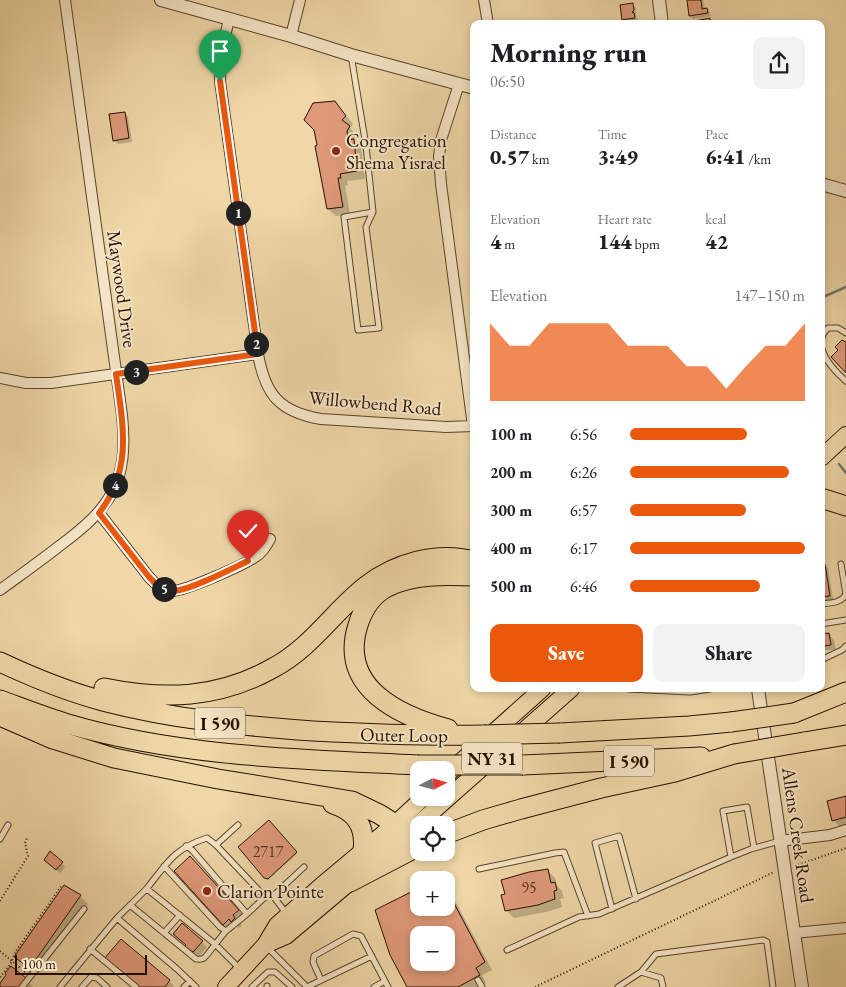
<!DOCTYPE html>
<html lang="en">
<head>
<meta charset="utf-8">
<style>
	body { margin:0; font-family:"EB Garamond",serif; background:#f2f2f2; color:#202124; height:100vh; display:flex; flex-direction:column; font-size:19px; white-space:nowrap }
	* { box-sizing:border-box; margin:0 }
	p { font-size:16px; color:#757577 }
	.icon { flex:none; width:28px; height:28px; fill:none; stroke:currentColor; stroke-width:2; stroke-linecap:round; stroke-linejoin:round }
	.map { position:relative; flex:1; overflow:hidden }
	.drawer { position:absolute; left:470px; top:20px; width:355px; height:672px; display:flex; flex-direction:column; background:#fff; border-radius:10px; box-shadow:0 2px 8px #0003 }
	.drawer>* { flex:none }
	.needle { width:32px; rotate:84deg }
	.buttons { position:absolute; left:410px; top:761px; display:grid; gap:10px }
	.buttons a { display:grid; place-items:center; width:45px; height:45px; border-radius:10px; background:#fff; box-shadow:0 2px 8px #0003; font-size:25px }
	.scale { position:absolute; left:15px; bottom:12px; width:132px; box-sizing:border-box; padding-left:5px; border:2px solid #251001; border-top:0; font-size:14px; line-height:18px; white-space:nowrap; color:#251001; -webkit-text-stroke:4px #f5e5c6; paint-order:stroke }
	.pin { position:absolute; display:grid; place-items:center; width:42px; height:42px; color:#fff; margin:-51px -21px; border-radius:50% 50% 50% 0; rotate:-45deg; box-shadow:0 0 5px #0007 }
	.pin .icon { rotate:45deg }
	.km { position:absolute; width:25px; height:25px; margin:-12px; border-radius:50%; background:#222; color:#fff; font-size:14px; line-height:25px; text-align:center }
	.round { display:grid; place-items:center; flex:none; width:52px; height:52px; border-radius:10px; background:#f2f2f2 }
	.head { display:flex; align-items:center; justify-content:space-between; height:85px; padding:0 20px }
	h1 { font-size:28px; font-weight:800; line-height:38px }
	.figures { display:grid; grid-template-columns:repeat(3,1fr); gap:8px; height:85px; padding:5px 20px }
	.figures div { display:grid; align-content:center }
	.figures b { font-size:21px; font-weight:800 }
	.figures small { font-size:14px; font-weight:400 }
	.figures p { font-size:14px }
	.chart { height:140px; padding:10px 20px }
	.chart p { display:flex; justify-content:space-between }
	.chart svg { width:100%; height:90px; margin-top:5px; fill:#ea580c; opacity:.7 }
	.button { display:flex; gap:10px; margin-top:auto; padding:10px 20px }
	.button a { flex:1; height:58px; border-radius:10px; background:#ea580c; color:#fff; font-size:20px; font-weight:800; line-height:58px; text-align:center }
	.button a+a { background:#f2f2f2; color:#202124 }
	ul { padding:0 20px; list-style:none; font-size:16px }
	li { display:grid; grid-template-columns:80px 60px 1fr; align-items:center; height:38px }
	li i { height:12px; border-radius:6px; background:#ea580c }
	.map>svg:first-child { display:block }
</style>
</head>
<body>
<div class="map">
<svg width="846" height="987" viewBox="0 0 846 987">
	<rect width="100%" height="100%" fill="#efd7a7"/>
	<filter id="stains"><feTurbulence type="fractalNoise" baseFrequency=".004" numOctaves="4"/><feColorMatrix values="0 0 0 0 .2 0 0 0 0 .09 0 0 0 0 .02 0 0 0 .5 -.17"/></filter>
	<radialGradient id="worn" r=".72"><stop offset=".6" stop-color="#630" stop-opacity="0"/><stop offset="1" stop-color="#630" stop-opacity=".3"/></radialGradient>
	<path fill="#0003" fill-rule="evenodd" d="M688,0h15l2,9h2l3,4 1,3 -18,3 -3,-4z
		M633,5l3,3v8l2,5 -11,2 -3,-4z
		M335,102l18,22 -3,4 7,7 -3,4v3l7,6 4,31 -18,2 1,4 -3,1 5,28 -14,2 -8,-7z
		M125,113l3,4 4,25 -14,2 -4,-4z
		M825,565l3,3 5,31 -12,2v-35z
		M821,634h8l5,6 2,10h-12l2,11 -5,1z
		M846,797v29l-5,2 -8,-8z
		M269,822l28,32 -29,26 -3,-3z
		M45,860l17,3 3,4 -5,6z
		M198,866l48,52 -6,5 2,3 -3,2 -2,-2 -6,6 -7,-8z
		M547,870l8,8 2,8 5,5 2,7 -4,1 2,8 -16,5 -32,6 -8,-8v-15z
		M446,884l46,86 -10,5 4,8 -7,4h-71l11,-79h27zM419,935h27v27h-27z
		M65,886l15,10 8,8 -50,71 -15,-11 -8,-7z
		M121,940l48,41 6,6h-37z
		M202,942l5,5 -8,10 -4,-4 -2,2 -8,-7 2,-3z
		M25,979l8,8h-33v-3z"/>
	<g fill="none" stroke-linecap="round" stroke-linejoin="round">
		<path stroke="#6d746b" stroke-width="2.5" d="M821,298l25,-11
			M839,464l7,9"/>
	</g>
	<path fill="#e09a7a" stroke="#251001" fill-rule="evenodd" d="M687,0h14l1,9 5,-1 1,5 -19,3z
		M633,3l1,7 -2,2 2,1 1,5 -13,2 -2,-15z
		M710,18l1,6h-22v-2z
		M335,101l11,15 -4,4 8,6 -3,5 1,9 6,-1 3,32 -17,3 1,4h-3l5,29 -16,2 -12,-63 2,-1 -3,-15 -10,-10 9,-17z
		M125,112l4,26 -16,3 -4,-27z
		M842,340l4,2v31l-15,-16 7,-7 -3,-3z
		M821,564h4l5,32 -9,1z
		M829,633l2,12 -8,1 -2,-2v-10z
		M846,796v21l-14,4 -5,-20z
		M269,820l28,32 -29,27 -4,-1 -26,-31z
		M50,851l13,11 -7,8 -12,-10z
		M190,856l49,54 -6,5 2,3 -4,4 -2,-3 -6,6 -49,-54z
		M548,869l3,14 4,-1 2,8 -3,1 1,8 -17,6 -33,6 -4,-16 4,-1 -4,-14 28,-8z
		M64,885l17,10 -51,73 -16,-11z
		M419,888v20h27v-20l39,74 -9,6 4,7 -22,12h-51l-17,-32 -15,-45zM419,935h27v27h-27z
		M182,923l21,18 -10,11 -5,-3 -1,2 -4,-3 3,-3 -13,-11z
		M121,939l49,41 -5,7h-27l-34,-28z
		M11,966l15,12 -7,9h-19v-4l6,-8 -1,-2z"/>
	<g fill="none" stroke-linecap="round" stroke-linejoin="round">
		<defs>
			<path id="service" d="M351,55l15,91 7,66 -7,15 13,101 -21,2 -14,-113 29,-5
				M846,333l-8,-5h-10c-18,17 4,41 18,53
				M821,604c9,-1 21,-1 25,-10l-5,-30
				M821,624l25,-4
				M821,660l21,-10 4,-4
				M628,689l62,3
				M689,689l1,3 20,-3
				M238,825l-22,20 49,52 8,-1
				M0,839l8,-14
				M731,857l-8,-46 24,-4 7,41
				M164,866l56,61 6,4 21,-17 -55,-64 -6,-4
				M479,869l76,-16 9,-1 24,64
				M147,889l68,55 24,24
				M130,905l66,54c3,0 5,1 8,-1 2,-1 18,-23 22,-27
				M612,909l-17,-66 24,-7 17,63
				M286,913l-13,-17 31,-29
				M247,914l18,-17
				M117,918c10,-10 21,-20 31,-31 19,-24 27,-39 59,-49l9,7
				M164,933l16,-18
				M267,947l40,40
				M90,949l46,38
				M507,950l72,-33 20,-3 132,-57 20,-8 29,-8
				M641,972l15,-18 107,-14 4,2 6,45
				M321,980l-8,-18 1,-6 39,-22 8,2 27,51
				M478,980l4,7
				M267,986v1
				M22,987l62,-78
				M60,987l57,-69 60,51 19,18
				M82,987l9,-10 6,1 10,9
				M184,987l6,-6
				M252,987l16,-15h7l17,15
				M307,987l65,-31
				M374,987l11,-6
				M618,987l23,-15 20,6 2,9"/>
			<path id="minor" d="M484,0l4,24
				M229,19l-8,35 -1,27 38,273c7,40 21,58 63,65l125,8 28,-1
				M291,36l9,-36
				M459,84l-18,56 -2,16 2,28 32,242
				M0,378l26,5h25l207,-29
				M99,513l50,64c6,7 14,13 23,14 13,0 72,-26 83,-34 7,-4 11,-11 15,-18
				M0,590c19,-14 39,-28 58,-43 53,-39 71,-64 64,-132l-57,-415
				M780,841l50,-6 16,-5
				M794,933l52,-5"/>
			<path id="tertiary" d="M161,0l130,36 60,19 123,33
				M659,0l3,24
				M821,184l25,7
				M758,689l44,298"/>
			<path id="primary" d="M821,458l25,-23
				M446,775l96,-86
				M265,945l21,-9 128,-108 157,-139
				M226,987l39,-42 12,-20 44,-39 74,-62 28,-26"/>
			<path id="motorway" d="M821,498l25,8
				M0,662c32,15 69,30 103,39 69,18 139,25 210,30 57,3 114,5 171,4
				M104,688c60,12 114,11 169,-20 39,-21 60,-56 93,-82 29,-23 71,-35 108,-25
				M0,700c22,8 45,17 68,24 113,33 232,35 349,41
				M794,713l52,-21
				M0,716l53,23 61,19 104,21 134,22 27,13 16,10 8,4h11
				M448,729c-48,-13 -110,-41 -90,-104 5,-16 14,-30 29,-38 26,-13 58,-12 87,-11
				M560,733l129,-7 42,-4
				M804,742l42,-7
				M523,765l178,-8
				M333,804c23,7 33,23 30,47
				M446,834l37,-14 38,-11 80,-21 74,-16 59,-18
				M350,882l69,-36"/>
		</defs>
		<use href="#service" stroke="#58422a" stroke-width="7"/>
		<use href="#minor" stroke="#58422a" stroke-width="12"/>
		<use href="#tertiary" stroke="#58422a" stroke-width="14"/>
		<use href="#primary" stroke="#251001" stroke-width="18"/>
		<use href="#motorway" stroke="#251001" stroke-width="21"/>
		<path stroke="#251001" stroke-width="2" stroke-dasharray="1 2.5" stroke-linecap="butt" d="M795,866l51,-18
			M0,901l28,-45 -3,-13 2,-5
			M0,951l25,21
			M0,977l10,-12 6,-14 46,-66
			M535,987l239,-115"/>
		<use href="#service" stroke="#f5e5c6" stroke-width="5"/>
		<use href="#minor" stroke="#f5e5c6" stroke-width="10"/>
		<use href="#tertiary" stroke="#f5e5c6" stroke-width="12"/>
		<use href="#primary" stroke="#efd7a7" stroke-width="16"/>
		<use href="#motorway" stroke="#efd7a7" stroke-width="19"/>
		<defs>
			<path id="motorway-bridge" d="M731,722l63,-9
				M484,735l76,-2
				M734,754l70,-12
				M417,765h106"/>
		</defs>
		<use href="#motorway-bridge" stroke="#251001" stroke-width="21" stroke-linecap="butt"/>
		<use href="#motorway-bridge" stroke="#efd7a7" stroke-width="19"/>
	</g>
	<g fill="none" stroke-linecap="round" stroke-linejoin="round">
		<defs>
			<path id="route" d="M220,81l38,273 -142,20c7,51 17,96 -17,139l50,64c6,7 14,13 23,14 17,0 59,-22 76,-30"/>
		</defs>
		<use href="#route" stroke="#fff" stroke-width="10"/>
		<use href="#route" stroke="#ea580c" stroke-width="6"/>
	</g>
	<g fill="#8f2418" stroke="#f5e5c6" stroke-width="2">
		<circle cx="336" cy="151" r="5"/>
		<circle cx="207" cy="891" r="5"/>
	</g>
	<g text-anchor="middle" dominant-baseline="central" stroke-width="4" stroke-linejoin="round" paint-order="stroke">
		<g font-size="16" fill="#54321f">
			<text x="268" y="851">2717</text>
			<text x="529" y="887">95</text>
		</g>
		<g fill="#f5e5c6" stroke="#63503c" stroke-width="1">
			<rect x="195" y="707.5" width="50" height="31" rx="4"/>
			<rect x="462" y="742.5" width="60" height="31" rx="4"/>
			<rect x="604" y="745.5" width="50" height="31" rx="4"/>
		</g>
		<g font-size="18" font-weight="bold" fill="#251001">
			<text x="220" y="723">I 590</text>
			<text x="492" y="758">NY 31</text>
			<text x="629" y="761">I 590</text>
		</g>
		<g font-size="19" fill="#251001" stroke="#f5e5c6" text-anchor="start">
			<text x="346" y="140">Congregation<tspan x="346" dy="22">Shema Yisrael</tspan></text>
			<text x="217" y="891">Clarion Pointe</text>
		</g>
		<g font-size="19" fill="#251001" stroke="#f5e5c6">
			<text transform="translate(122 289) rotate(82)">Maywood Drive</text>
			<text transform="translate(375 403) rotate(5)">Willowbend Road</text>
			<text transform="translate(404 735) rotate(1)">Outer Loop</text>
			<text transform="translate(798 835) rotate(82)">Allens Creek Road</text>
		</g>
	</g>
	<rect width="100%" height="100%" filter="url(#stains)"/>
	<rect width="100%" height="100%" fill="url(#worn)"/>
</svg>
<div class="buttons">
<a><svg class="needle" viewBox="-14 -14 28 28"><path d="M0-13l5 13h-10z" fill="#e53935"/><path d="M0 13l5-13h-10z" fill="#757577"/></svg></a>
<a><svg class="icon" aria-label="locate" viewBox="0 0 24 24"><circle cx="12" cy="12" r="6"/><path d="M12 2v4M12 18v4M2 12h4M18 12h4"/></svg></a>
<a>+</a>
<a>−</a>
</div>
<div class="scale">100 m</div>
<div class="pin" style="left:220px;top:81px;background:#1e9e55"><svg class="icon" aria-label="arrive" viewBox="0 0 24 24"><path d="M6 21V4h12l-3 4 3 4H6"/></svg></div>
<div class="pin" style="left:248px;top:561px;background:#d93025"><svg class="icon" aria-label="check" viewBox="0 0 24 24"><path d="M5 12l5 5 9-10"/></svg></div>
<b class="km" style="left:238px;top:213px">1</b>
<b class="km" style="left:256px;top:344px">2</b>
<b class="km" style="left:136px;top:372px">3</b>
<b class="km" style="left:115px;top:485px">4</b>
<b class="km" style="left:164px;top:589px">5</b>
<section class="drawer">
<div class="head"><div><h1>Morning run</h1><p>06:50</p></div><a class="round"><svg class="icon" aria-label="share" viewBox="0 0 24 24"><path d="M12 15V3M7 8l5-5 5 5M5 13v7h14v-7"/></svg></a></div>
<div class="figures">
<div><p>Distance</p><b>0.57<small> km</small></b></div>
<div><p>Time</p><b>3:49</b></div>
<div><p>Pace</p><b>6:41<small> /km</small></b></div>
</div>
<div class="figures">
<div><p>Elevation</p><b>4<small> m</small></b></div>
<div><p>Heart rate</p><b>144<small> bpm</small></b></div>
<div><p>kcal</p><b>42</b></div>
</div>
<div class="chart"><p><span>Elevation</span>147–150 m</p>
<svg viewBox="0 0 160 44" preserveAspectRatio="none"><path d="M0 44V6L10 17L20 17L30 6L40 6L50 6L60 6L70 17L80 17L90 17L100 27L110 27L120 38L130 27L140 17L150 17L160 6V44z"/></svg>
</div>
<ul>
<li><b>100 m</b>6:56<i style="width:67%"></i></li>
<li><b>200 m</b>6:26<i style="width:91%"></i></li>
<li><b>300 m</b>6:57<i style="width:66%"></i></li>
<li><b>400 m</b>6:17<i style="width:100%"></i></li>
<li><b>500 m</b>6:46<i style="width:74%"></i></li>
</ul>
<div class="button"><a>Save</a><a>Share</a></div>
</section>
</div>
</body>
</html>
